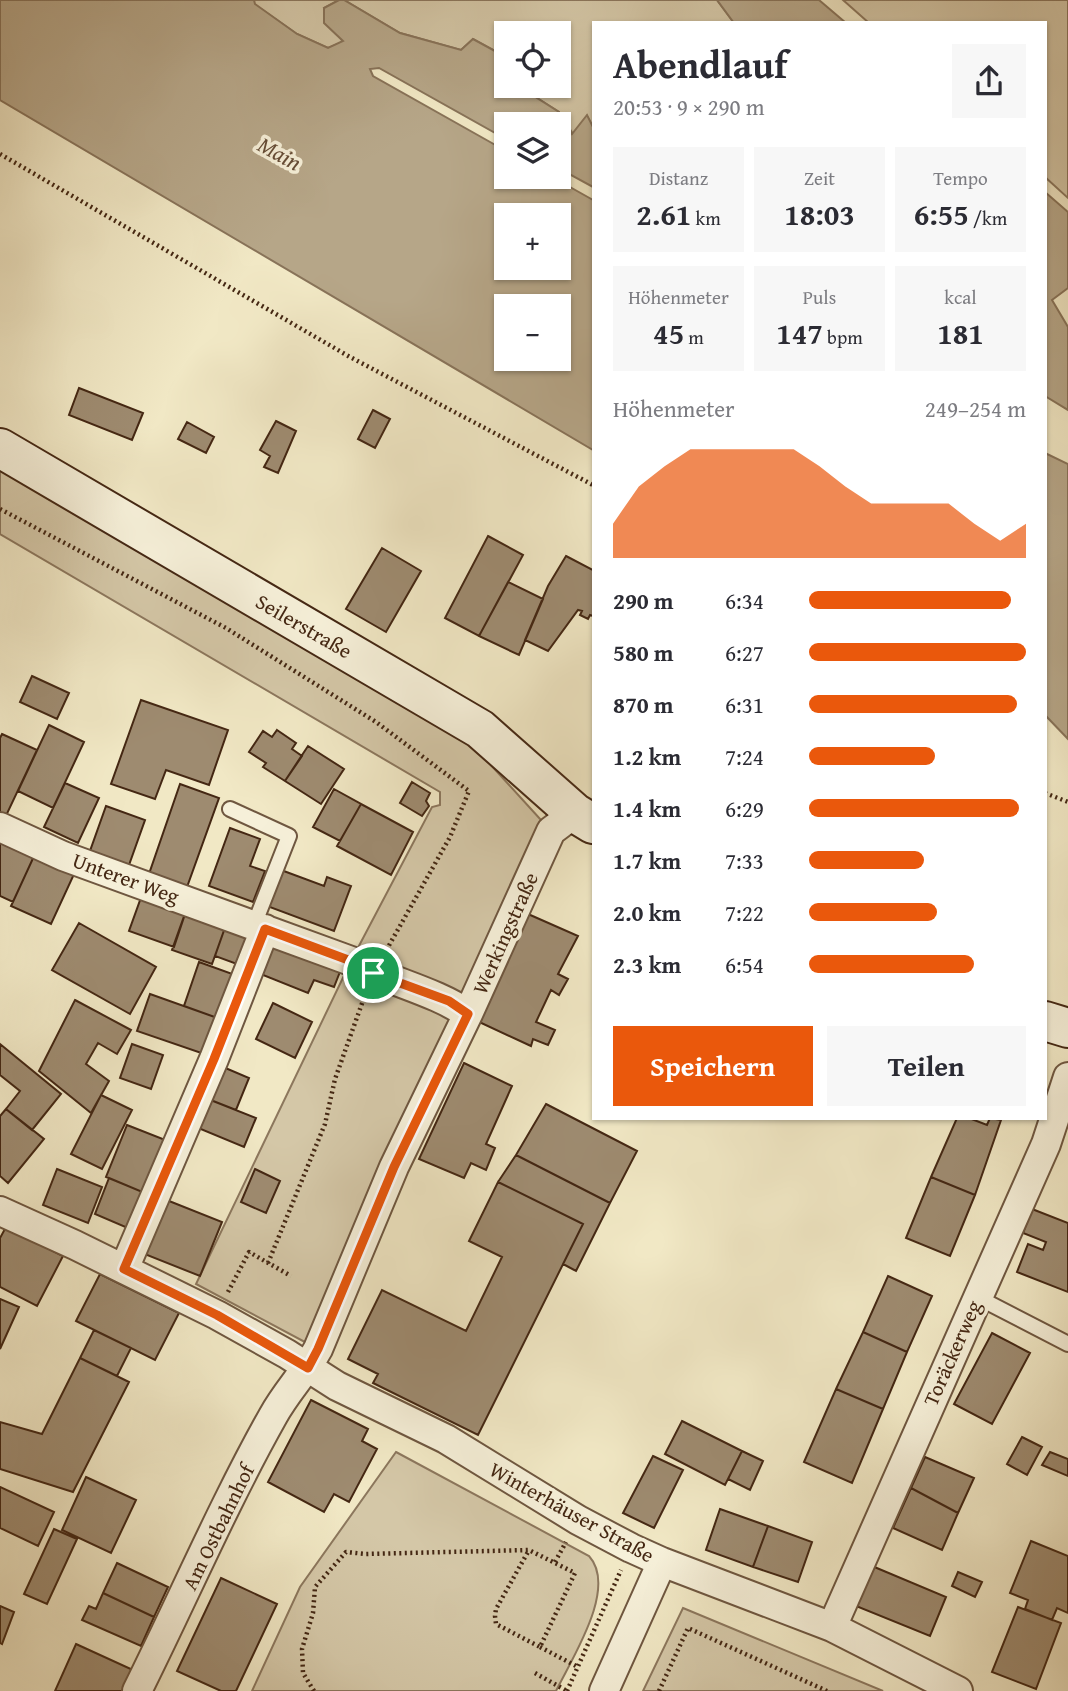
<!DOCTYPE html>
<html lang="de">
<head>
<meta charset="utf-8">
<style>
	body { margin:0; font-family:"Gentium Book Plus",serif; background:#f7f7f7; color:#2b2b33; height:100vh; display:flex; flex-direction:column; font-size:26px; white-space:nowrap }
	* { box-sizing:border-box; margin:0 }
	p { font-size:23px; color:#7c7c81 }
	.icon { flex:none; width:38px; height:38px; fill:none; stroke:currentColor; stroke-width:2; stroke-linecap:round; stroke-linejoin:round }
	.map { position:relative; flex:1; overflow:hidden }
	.drawer { position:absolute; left:592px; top:21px; width:455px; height:1099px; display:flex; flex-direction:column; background:#fff; border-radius:0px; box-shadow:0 2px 5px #0004 }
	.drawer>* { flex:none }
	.tools { position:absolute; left:494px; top:21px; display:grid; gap:14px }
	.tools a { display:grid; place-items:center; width:77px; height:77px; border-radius:0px; background:#fff; box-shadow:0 2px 5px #0004; font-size:35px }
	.pin { position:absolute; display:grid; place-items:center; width:60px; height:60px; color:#fff; margin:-30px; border:4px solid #fff; border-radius:50%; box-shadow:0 2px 7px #0007 }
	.round { display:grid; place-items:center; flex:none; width:74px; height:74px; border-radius:0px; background:#f7f7f7 }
	.overview { display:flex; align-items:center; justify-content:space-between; height:119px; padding:0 21px }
	h1 { font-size:38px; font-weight:800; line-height:52px }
	.figures { display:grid; grid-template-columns:repeat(3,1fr); gap:10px; height:119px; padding:7px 21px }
	.figures div { display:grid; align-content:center; border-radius:0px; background:#f7f7f7; text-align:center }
	.figures b { font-size:30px; font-weight:800 }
	.figures small { font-size:19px; font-weight:400 }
	.figures p { font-size:19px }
	.chart { height:196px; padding:14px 21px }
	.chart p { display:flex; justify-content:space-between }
	.chart svg { width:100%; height:126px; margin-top:7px; fill:#ea580c; opacity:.7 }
	.cta { display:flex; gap:14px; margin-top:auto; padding:14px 21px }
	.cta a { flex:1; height:80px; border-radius:0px; background:#ea580c; color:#fff; font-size:28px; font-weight:800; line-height:80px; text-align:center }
	.cta a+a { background:#f7f7f7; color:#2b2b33 }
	ul { padding:0 21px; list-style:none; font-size:23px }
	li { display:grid; grid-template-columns:112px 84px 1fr; align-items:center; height:52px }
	li i { height:18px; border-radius:9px; background:#ea580c }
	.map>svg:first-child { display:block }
</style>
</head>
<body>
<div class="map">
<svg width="1068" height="1691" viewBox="0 0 1068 1691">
	<rect width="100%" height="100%" fill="#f1e8c5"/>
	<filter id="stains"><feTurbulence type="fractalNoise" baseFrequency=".00286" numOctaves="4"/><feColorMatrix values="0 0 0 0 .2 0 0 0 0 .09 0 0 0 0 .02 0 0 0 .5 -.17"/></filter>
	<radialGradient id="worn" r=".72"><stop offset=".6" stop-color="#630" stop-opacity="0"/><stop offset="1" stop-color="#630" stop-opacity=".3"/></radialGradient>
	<path fill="#d4c7a7" stroke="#8c775d" stroke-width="2" d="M254,0h85l-15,8 19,34 -15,6 -31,-14 -43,-30z
		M344,0h373l17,23h-141v104l-6,-11 -14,18 -14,-22 -25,-16 -4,-10h28v-53h-52v24l-33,-18 -12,11 -61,-17z
		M843,0h225v198l-23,-21v-154h-176z
		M0,467l468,273 83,91 -233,518 -122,-65 155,-323 81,-154 8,-2v-13l-440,-258z
		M396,1452l193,104c29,32 -17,102 -33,135h-304l48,-104z
		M683,1608l200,83h-240z"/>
	<path fill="#b6a688" stroke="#887359" stroke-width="2" fill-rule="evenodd" d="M0,0h254l1,4 42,30 31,14 15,-7 -19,-18v-15l15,-8h5l56,33 61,17 12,-11 33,18v29h24l4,10 25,16 13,22 15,-19 6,12v60l-35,-19v-44h-52v15l-127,-71 -9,1 3,7 133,75v26h46l41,23v250l-593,-350zM558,215v53h-52v-53zM506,306h52v53h-52z
		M717,0h102l27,23h-112z
		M1045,192l23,20v76l-16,12 16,27v83l-23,-14z
		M1045,453l23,11v275l-23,-24z"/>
	<path fill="#9e8b70" stroke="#442713" stroke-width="2" d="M79,388l64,25 -11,27 -63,-25z
		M373,410l17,9 -15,29 -17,-9z
		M276,421l20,10 -18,42 -14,-6 6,-11 -10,-6z
		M187,422l27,15 -8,16 -28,-14z
		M488,536l35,19 -44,81 -34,-18z
		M382,548l39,23 -35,61 -40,-23z
		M566,556l27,14v46l-3,-1 -2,4 -8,-4 2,-4 -4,-1 -30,41 -23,-11 23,-54z
		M508,582l35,17 -24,56 -40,-19z
		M32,676l37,17 -12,26 -37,-17z
		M141,700l87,30 -19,55 -43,-15 -11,29 -44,-15z
		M49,725l35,17 -31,66 -35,-17z
		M277,730l19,13 -4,6 10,7 -17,25 -22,-14 3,-4 -17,-11 14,-21 9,6z
		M2,734l35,16 -33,70 -4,-2v-80z
		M308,746l36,23 -23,35 -36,-23z
		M412,782l18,11 -4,8 3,5 -7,10 -22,-13z
		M65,783l34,15 -21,45 -34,-16z
		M180,784l39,14 -32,89 -38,-13z
		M334,789l27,15 -21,37 -27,-14z
		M361,804l52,28 -22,43 -54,-29z
		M106,806l39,14 -16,45 -39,-14z
		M230,828l30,11 -10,27 15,5 -12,31 -44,-16z
		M0,838l35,16 -22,48 -13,-6z
		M35,854l40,18 -24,52 -40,-18z
		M281,870l43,16 3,-9 24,9 -17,45 -67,-25z
		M143,892l44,16 -13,39 -45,-16z
		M187,908l40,14 -15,42 -40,-14z
		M528,914l50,22 -20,38 10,5 -9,16 -8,-5 -15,32 19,8 -7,15 -15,-6 -2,7 -54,-25z
		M227,922l30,10 -12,35 -30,-11z
		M79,923l77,44 -26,47 -78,-44z
		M272,937l71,27 -9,23 -20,-7 -6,13 -50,-20z
		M199,962l39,14 -15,44 -39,-14z
		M150,994l73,26 -13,36 -73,-25z
		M75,1000l56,30 -14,24 -19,-11 -12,21 23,17 -18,32 -52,-42z
		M273,1003l39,19 -17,36 -39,-19z
		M0,1044l61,50 -29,36 -26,-21 14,-18 -20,-16z
		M132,1044l31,11 -12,34 -31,-11z
		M464,1063l48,23 -26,58 9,4 -9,22 -15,-7 -7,15 -45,-19z
		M216,1064l33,14 -13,32 -33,-13z
		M101,1095l31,15 -30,59 -31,-15z
		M203,1097l53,21 -12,29 -53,-22z
		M546,1104l91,47 -27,52 -94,-48z
		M6,1109l38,30 -36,44 -8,-7v-60z
		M957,1118h12l18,7 3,-7 11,2 -26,75 -44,-18z
		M127,1125l46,18 -21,53 -46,-19z
		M516,1155l94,48 -34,68 -13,-7 20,-40 -85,-42z
		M57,1169l45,18 -14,36 -45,-18z
		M255,1169l25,12 -14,32 -25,-11z
		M931,1177l44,18 -25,61 -44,-18z
		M109,1178l43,18 -15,36 -42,-18z
		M498,1182l85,42 -105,211 -105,-52 5,-9 -30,-15 34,-69 84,41 36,-74 -33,-16z
		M159,1197l63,25 -22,54 -63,-25z
		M1032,1209l36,14v69l-51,-20 11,-28 15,6 3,-8 -23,-9z
		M6,1227l57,29 -26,50 -37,-19v-49z
		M100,1274l79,39 -24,47 -79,-39z
		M888,1276l44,20 -25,56 -44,-20z
		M0,1299l19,8 -19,42z
		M94,1330l37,18 -14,28 -37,-18z
		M863,1332l44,20 -24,57 -47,-20z
		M992,1333l38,20 -38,71 -38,-20z
		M80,1358l49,24 -56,110 -73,-23v-47l42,12z
		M836,1389l47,20 -31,74 -48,-21z
		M311,1400l57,29 -6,12 15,8 -28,53 -15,-8 -10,18 -56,-30z
		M682,1421l60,30 -17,34 -60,-31z
		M1022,1437l20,10 -15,28 -20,-11z
		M742,1451l21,10 -13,29 -22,-11z
		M1050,1452l18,7v17l-26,-11z
		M653,1456l30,14 -29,58 -31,-15z
		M925,1457l49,21 -16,35 -47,-25z
		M86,1477l50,23 -25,53 -49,-23z
		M0,1487l54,25 -16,34 -38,-18z
		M911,1488l47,25 -16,37 -49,-22z
		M720,1509l48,17 -15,41 -47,-17z
		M768,1526l44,16 -14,40 -45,-15z
		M54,1529l23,10 -30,65 -23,-10z
		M1031,1541l37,15v57l-11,-5 -5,12 -27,-11 3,-9 -18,-7z
		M117,1563l51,24 -14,30 -51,-24z
		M872,1566l74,31 -16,39 -74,-30z
		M958,1572l24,10 -7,15 -23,-11z
		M221,1578l56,26 -41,87h-15l-44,-20z
		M103,1593l51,24 -13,29 -59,-26 7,-14 7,3z
		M0,1606l14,6 -12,32 -2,-1z
		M1018,1607l43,16 -25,66 -44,-17z
		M76,1644l57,26 -10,21h-68z"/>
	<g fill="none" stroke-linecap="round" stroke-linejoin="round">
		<defs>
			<path id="service" d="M230,809l59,27 -35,89
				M977,1297l91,47"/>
			<path id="minor" d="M0,827l63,29 288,105c38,21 82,29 117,53
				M0,1211l75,34 142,70 70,39 50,32 109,53 132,81 53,28 31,14 170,65 126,64
				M124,1269l90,-210 51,-130
				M832,1627l214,-483 22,-67
				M137,1691c46,-92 86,-186 136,-275 13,-24 32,-43 45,-67l76,-182 74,-153 83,-183 24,-18
				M604,1691l58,-129"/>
			<path id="secondary" d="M0,448l480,281 95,84 18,11
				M1045,1021l23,7"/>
		</defs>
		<use href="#service" stroke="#6f5740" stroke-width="18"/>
		<use href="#minor" stroke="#6f5740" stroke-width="32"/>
		<use href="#secondary" stroke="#442713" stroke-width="42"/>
		<path stroke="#442713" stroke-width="4.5" stroke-dasharray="2 3.5" stroke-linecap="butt" d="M0,154l350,203 243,128
			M0,509l226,119 150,94 93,69 -19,46 -63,112
			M1045,793l23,9
			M268,1263l57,-139 10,-45 30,-84
			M228,1292l21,-40 42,24
			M555,1562l11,-20
			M540,1647l38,20
			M535,1673l32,18
			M314,1691l-11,-18 -1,-24 11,-36 2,-26 31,-35 20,2 163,-4 46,23 -35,74 -44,-23 -1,-8 1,-7 33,-59
			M567,1691l54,-121
			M659,1691l29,-63 139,63"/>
		<use href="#service" stroke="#f6f0d9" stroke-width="14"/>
		<use href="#minor" stroke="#f6f0d9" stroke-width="28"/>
		<use href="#secondary" stroke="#f6f0d9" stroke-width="38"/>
	</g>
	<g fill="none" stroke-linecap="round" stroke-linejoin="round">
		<defs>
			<path id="route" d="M265,929l86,32 22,12 76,28 19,13 -74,153 -76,182 -10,19 -91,-53 -93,-46 90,-210z"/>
		</defs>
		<use href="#route" stroke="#fff" stroke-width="14"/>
		<use href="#route" stroke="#ea580c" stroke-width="9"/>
	</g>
	<g text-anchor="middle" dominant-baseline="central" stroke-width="7" stroke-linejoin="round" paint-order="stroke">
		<g font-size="21" fill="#442713" stroke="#f6f0d9">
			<text transform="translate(304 626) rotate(30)">Seilerstraße</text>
			<text transform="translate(126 878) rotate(20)">Unterer Weg</text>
			<text transform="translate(505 933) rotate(-66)">Werkingstraße</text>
			<text transform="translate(952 1353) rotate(-66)">Toräckerweg</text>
			<text transform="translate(572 1512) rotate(29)">Winterhäuser Straße</text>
			<text transform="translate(218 1527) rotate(-64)">Am Ostbahnhof</text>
		</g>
		<g font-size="23" font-style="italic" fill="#664d36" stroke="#f6f0d9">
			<text transform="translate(280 153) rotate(29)">Main</text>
		</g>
	</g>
	<rect width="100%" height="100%" filter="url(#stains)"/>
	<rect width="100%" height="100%" fill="url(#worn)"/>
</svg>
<div class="tools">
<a><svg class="icon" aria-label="locate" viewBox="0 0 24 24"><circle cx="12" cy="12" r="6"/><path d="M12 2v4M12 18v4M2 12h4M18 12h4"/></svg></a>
<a><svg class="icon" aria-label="layers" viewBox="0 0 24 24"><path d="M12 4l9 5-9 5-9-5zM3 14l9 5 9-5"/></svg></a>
<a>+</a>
<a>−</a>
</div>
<div class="pin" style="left:373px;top:973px;background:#1e9e55"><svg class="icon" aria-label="arrive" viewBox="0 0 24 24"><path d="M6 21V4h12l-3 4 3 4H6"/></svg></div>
<section class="drawer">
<div class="overview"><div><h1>Abendlauf</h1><p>20:53 · 9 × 290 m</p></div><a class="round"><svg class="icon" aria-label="share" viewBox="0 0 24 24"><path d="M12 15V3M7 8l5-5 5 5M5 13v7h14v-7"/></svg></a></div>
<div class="figures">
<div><p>Distanz</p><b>2.61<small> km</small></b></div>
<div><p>Zeit</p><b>18:03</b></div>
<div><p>Tempo</p><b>6:55<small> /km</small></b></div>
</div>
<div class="figures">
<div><p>Höhenmeter</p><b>45<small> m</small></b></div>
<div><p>Puls</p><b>147<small> bpm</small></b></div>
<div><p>kcal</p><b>181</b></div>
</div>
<div class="chart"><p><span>Höhenmeter</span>249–254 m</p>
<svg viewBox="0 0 160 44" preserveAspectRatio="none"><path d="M0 44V32L10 19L20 12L30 6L40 6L50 6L60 6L70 6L80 12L90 19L100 25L110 25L120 25L130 25L140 32L150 38L160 32V44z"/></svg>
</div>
<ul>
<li><b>290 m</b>6:34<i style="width:93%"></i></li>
<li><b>580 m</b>6:27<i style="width:100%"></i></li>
<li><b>870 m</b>6:31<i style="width:96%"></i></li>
<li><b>1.2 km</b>7:24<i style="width:58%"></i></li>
<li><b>1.4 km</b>6:29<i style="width:97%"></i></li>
<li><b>1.7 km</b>7:33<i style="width:53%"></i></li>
<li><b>2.0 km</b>7:22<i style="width:59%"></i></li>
<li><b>2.3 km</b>6:54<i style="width:76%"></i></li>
</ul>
<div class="cta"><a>Speichern</a><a>Teilen</a></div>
</section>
</div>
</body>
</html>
